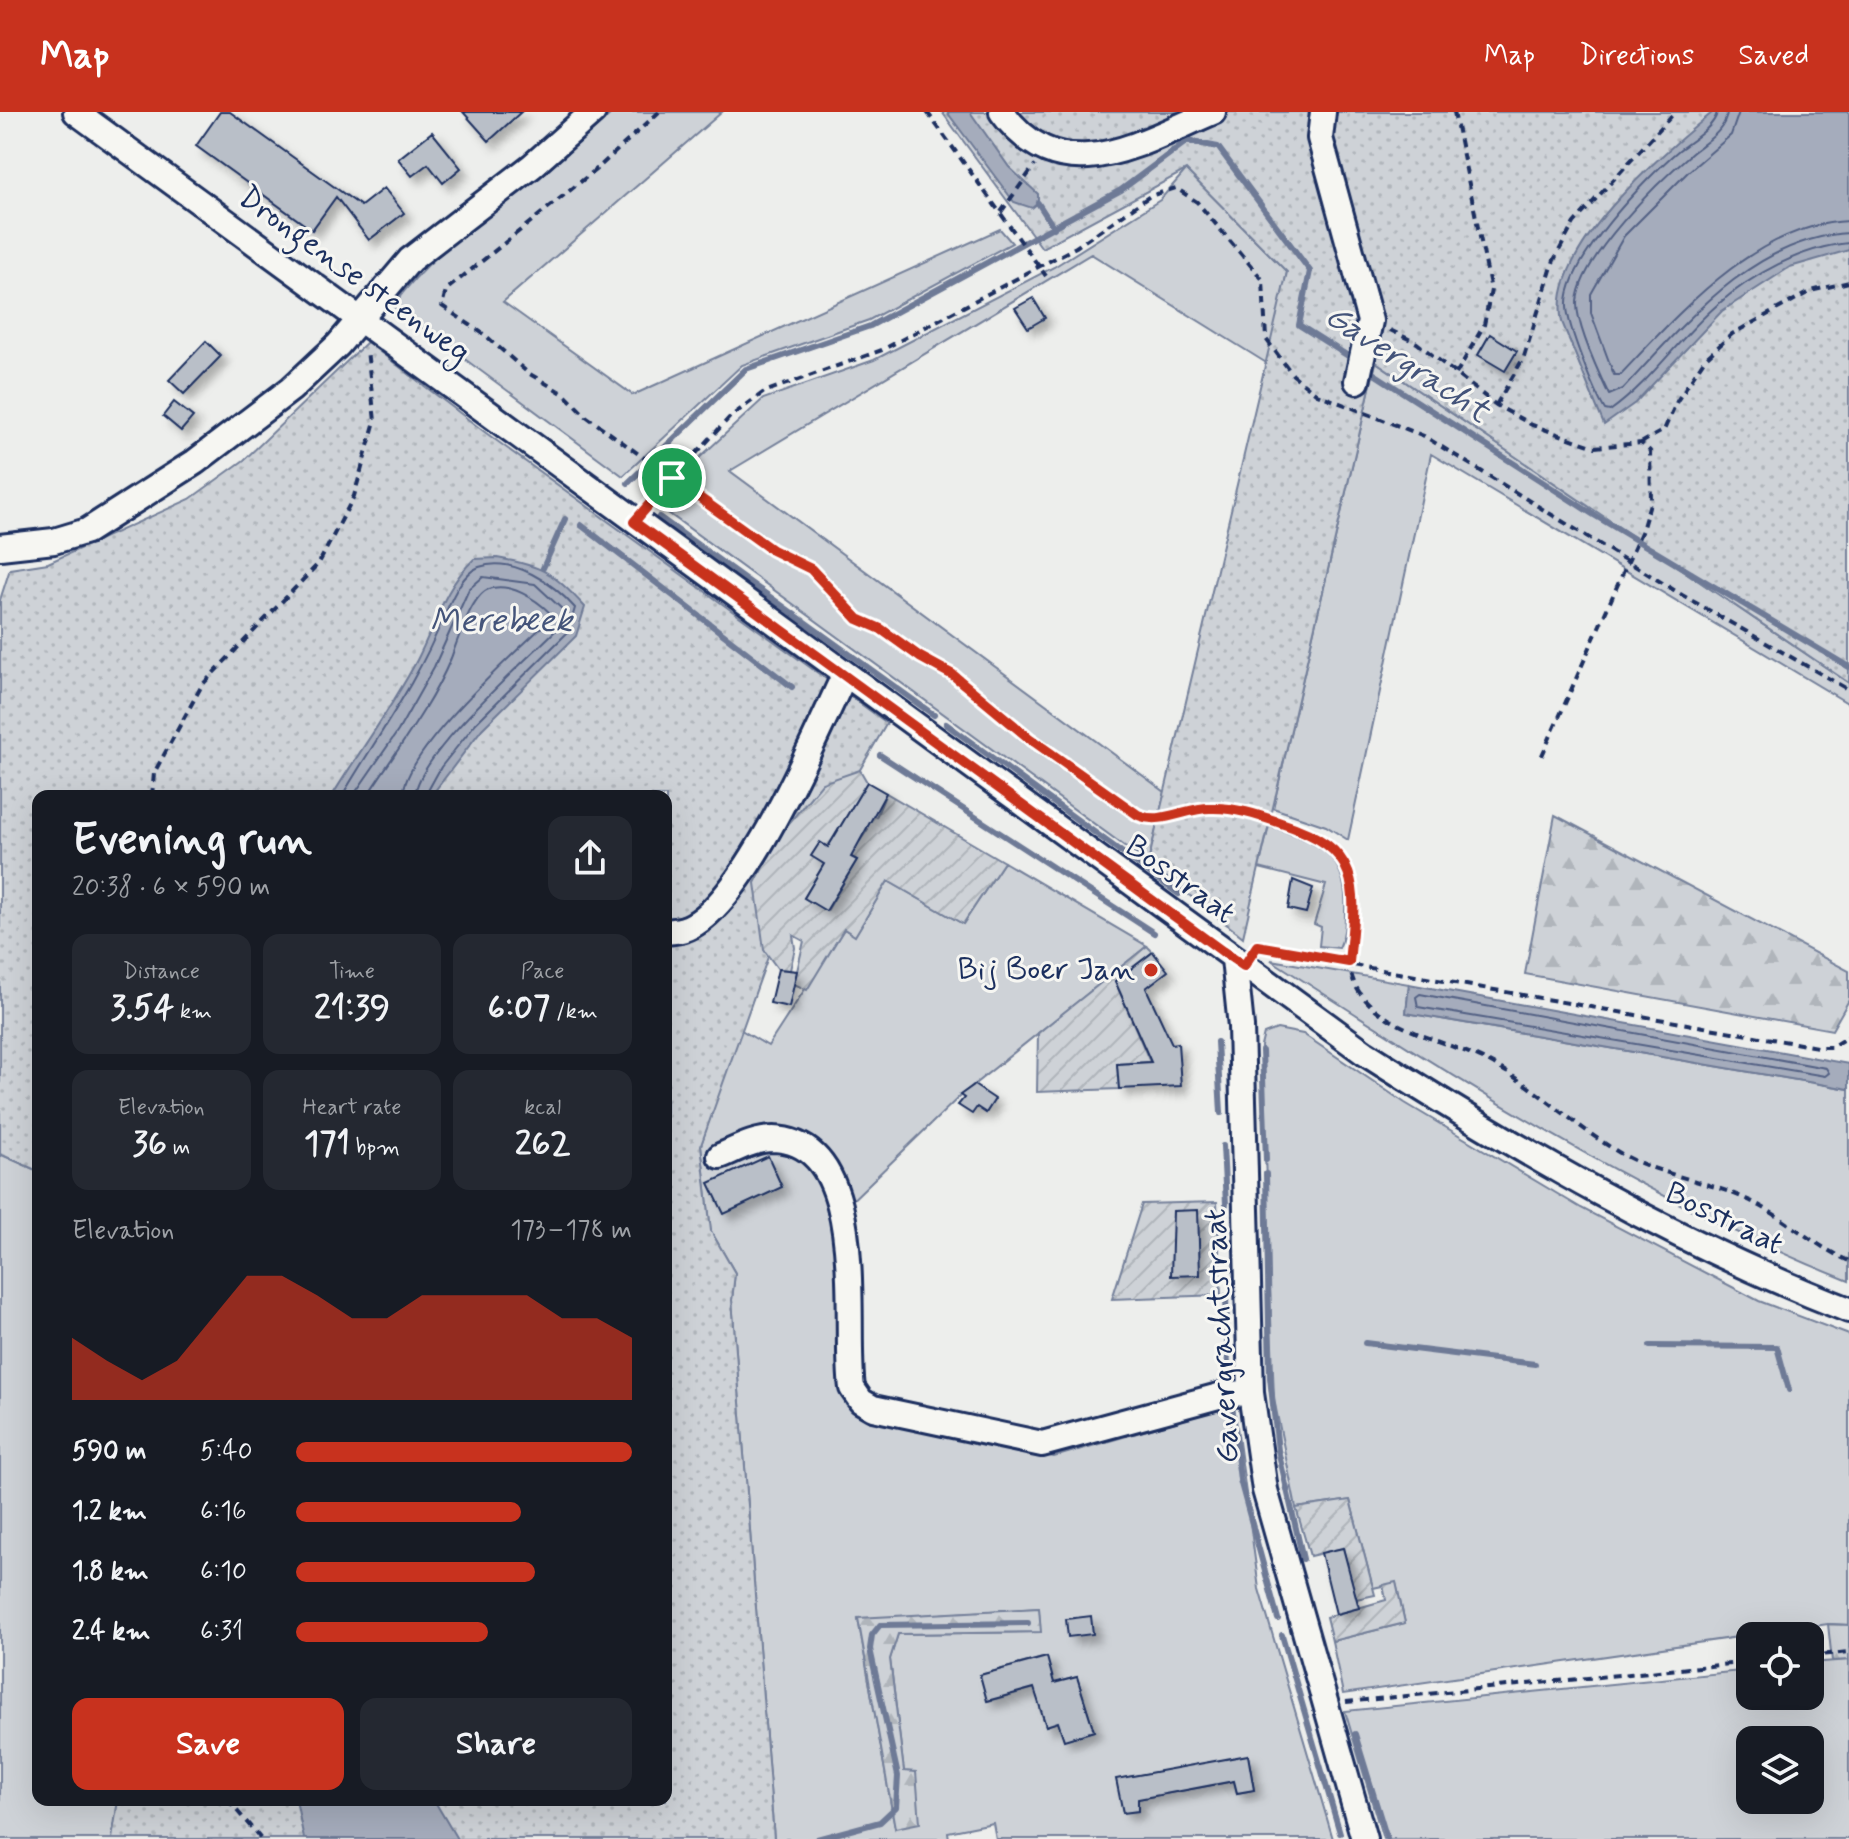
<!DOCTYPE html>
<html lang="en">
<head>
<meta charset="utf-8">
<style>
	body { margin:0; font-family:Mynerve,sans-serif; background:#242831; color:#f1f3f6; height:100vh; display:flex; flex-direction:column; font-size:30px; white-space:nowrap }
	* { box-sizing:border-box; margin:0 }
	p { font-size:26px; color:#9ea1a6 }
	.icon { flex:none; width:44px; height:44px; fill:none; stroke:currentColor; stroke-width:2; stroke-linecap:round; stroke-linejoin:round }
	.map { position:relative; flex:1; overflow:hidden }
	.sheet { position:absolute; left:32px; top:678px; width:640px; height:1016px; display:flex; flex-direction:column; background:#171b24; border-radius:16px; box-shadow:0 8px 32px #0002 }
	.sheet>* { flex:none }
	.tools { position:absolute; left:1736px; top:1510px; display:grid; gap:16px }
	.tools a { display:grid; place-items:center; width:88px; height:88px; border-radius:16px; background:#171b24; box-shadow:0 8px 32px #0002; font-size:40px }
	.pin { position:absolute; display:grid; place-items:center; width:68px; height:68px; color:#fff; margin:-34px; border:4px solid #fff; border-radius:50%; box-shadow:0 2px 8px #0007 }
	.round { display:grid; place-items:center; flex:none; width:84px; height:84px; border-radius:16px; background:#242831 }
	.summary { display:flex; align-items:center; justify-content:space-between; height:136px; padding:0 40px }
	h1 { font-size:44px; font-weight:700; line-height:60px }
	.figures { display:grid; grid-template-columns:repeat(3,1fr); gap:12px; height:136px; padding:8px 40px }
	.figures div { display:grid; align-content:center; border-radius:16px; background:#242831; text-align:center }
	.figures b { font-size:34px; font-weight:700 }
	.figures small { font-size:22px; font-weight:400 }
	.figures p { font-size:22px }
	.chart { height:224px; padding:16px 40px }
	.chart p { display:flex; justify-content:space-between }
	.chart svg { width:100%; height:144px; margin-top:8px; fill:#c8321e; opacity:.7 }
	.cta { display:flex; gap:16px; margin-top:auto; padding:16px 40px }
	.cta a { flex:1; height:92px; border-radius:16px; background:#c8321e; color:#fff; font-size:32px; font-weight:700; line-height:92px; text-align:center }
	.cta a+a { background:#242831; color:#f1f3f6 }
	ul { padding:0 40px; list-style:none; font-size:26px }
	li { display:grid; grid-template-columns:128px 96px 1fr; align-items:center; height:60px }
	li i { height:20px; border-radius:10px; background:#c8321e }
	header { display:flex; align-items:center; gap:48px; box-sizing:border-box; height:112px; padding:0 40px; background:#c8321e; color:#fff }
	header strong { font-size:38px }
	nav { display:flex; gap:44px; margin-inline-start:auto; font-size:28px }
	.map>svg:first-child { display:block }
</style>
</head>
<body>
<header>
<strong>Map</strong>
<nav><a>Map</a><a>Directions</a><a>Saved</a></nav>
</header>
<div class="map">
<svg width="1849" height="1727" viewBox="0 0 1849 1727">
	<defs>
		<pattern id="forest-firs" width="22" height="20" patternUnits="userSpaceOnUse" patternTransform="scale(2)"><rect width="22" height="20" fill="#ced2d7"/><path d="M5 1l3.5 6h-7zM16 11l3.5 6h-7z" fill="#b0b5bb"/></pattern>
		<pattern id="park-dots" width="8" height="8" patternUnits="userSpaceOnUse" patternTransform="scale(2)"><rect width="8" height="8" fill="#ced2d7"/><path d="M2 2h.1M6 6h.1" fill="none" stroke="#b0b5bb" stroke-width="1.8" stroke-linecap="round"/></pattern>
		<pattern id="garden-furrows" width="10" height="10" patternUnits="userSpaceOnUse" patternTransform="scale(2)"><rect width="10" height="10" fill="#ced2d7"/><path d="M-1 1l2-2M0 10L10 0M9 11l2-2" fill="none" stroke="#b0b5bb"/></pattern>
		<filter id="shadow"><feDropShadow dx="7" dy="7" stdDeviation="4" flood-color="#0004"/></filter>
	</defs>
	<rect width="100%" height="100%" fill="#edeeec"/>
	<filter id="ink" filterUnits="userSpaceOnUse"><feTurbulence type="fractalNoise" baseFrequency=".0125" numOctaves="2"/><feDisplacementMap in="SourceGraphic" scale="16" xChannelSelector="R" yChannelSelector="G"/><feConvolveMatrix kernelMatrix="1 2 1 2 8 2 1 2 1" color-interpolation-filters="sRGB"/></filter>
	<g filter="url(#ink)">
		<path fill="#ced2d7" stroke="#74809a" stroke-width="2" fill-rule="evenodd" d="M613,0h109l-219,190 130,93 367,-166 12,14 -143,77 -127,45 -119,111 -230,-170c41,-59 102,-92 156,-137 22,-18 43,-38 64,-57z
			M1186,58l101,102 -19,92 -177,-110 -361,217 435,321 -17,71 -488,-356 4,-12 32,-34 67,-62 111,-39 180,-93 106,-67z
			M1376,250l473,321v21l-418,-250 -83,386 -22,-14 -53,-18z
			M1269,714c48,17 80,27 76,85 0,13 0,25 -6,37l-20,-2 2,-19 -7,-3 12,-39 -67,-17z
			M1004,750l143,84 -186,149 -121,117 2,181 4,12 27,15 181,37 180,-52 25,184 74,250h-337l-3,-16 -45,9 1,7h-175l-42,-539 3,-27 -24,-42 -10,-86 29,-87 -64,-73 102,61 76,-117 11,6 33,-54 75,43zM1039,1496l1,24 -142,2 -8,25 14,113h11l-20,55 -37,-208zM1046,1545l7,26 -65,18 -8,-26zM1077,1565l17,54 -30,8 -6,-17 -12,4 -6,-17 22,-28zM1248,1644l6,34 -17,3 -3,-12 -96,18v12l-15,1 -6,-33z
			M1271,848l138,24 -3,29 443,76v192c-206,-82 -393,-202 -578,-321z
			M1277,917l26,5 102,69 176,105 178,93 90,34v290l-21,-1 -485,70 -11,-53 73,-18 -9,-40 -23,5 -23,-88 -54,8 -22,-109 -13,-353 3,-12z
			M0,1042l38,17v629h80l-5,39h-113z
			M1849,1548v179h-466l-38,-128 405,-41v26h60v-33zM1750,1628h60v60h-60z"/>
		<path fill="url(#forest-firs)" stroke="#74809a" stroke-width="2" d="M1555,703l294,156v29l-17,30 -307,-56z
			M1039,1496l2,24 -143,2 -8,25 14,112 12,1 4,51 -25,5 -37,-210z
			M1828,1512l21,1v35l-17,1z"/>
		<path fill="url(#park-dots)" stroke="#74809a" stroke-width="2" d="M942,0h907v571l-473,-321 -133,575 -95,-74 139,-591 -101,-102 -144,78z
			M367,230l119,91 401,290 -73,126 -40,91 -73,205 10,86 24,42 -3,27 42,539h-662l6,-39h548v-1004h-628v375l-38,-17v-554l10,-31 38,-6 142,-64 54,-39z"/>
		<path fill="url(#garden-furrows)" stroke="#74809a" stroke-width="2" d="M860,658l7,12 -39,65 -8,-4 -8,12 12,9 -20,34 23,13 30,-51 -14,-8 9,-15 8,4 8,-12 -8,-5 7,-12 9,5 10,-24 118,69 -41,62 -75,-43 -33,55 -11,-7 -37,61 -13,-6 10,-43 -11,-6 2,13 -5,22 -12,-1 -14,-19 -9,-67 25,-49 42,-51z
			M1147,834l6,6 -38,29 35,81 -33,2 2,25 -82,3 1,-59z
			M1217,1090l4,93 -109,4 30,-95z
			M1350,1388l25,95 -19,4 -13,-51 -33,8 -14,-48z
			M1396,1470l9,41 -73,18 -6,-24 60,-17 -3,-15z"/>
		<path fill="#a5acbc" stroke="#6e7a96" stroke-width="2" d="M947,0h23l39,55 29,27v9l-6,5 -18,-6z
			M1713,0h136v138l-59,17 -68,44 -87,92 -31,22 -42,-103c-16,-72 100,-168 151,-210z
			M497,446c46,8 56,14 88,49l-9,29 -94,93 -51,67h-99c28,-46 60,-88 85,-136 19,-37 26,-71 57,-101z
			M1409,872l440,80v25l-443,-76z
			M296,1688h138l23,39h-153z"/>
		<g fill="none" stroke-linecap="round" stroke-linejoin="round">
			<path stroke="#526184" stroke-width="2" d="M1717,0c-2,15 -26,29 -38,38 -33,28 -115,112 -112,157 1,20 27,85 38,103l5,1c41,-29 68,-72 106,-105 35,-31 86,-59 133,-63
				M1727,0c-1,19 -22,30 -35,41 -33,28 -112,104 -115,149 -1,22 22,72 32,93l14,-6c60,-64 130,-151 226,-156
				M1739,0l-8,23 -43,37 -64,64 -33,58v19l23,62h6c59,-62 136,-151 229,-154
				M342,684c36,-61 75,-113 102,-180 7,-15 17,-42 35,-49 34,-12 75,17 96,41l-7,24 -92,91 -35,44 -16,29
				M353,684l45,-65 36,-64 35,-78 14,-12 52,7 28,26 -3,16c-31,32 -143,129 -145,170
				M367,684c29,-45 63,-88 84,-138 6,-16 21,-64 38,-69 21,-7 47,10 61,24l-1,7c-34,33 -145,130 -146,176
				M1420,882l406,74 3,5 -4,3 -407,-69 -2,-10z"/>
			<path stroke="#6e7a96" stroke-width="6" d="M1038,91l16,25
				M1365,256l229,147 255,152
				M628,371l118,-114 124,-43 251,-136 66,-49 31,6 92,124 -11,54 57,36
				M659,405l275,198
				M581,413l211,162
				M543,456l22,-49
				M946,612l233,170
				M880,643l274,178
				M1217,930l4,71
				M1262,939l4,109
				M1223,1034l3,58
				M1266,1062l4,204 8,72 25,109
				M1226,1184l2,74
				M1365,1231l170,21
				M1650,1234l127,1 12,43
				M1231,1290l9,78 38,139
				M1282,1523l58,198
				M1355,1622l32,105
				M817,1727l63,-17 16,-15 2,-31 -28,-127 2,-14 8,-10 148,-2"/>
		</g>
		<path fill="#b9bfc8" stroke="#1b2f5e" stroke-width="2" filter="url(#shadow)" d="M220,0h10l131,94 23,-18 20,25 -35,27 -33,-43 -24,33 -116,-84z
			M463,0h58l-32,29z
			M432,20l29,36 -18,15 -15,-19 -16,12 -14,-17z
			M1033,186l12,20 -17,10 -13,-20z
			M1490,222l27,17 -12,20 -27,-16z
			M206,229l15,15 -37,38 -15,-14z
			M174,290l19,15 -12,14 -18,-15z
			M867,670l19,11 -35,64 6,3 -31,51 -22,-13 20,-34 -13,-8 9,-14 8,5z
			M1293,768l20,8 -7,25 -18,-4z
			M1153,840l15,19 -22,17 26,56 6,-1 3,43 -62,3 -2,-25 34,-2 -36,-81z
			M778,857l19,2 -8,36 -19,-4z
			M974,973l21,14 -9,14 -9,-6 -5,7 -14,-9 6,-7 -4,-3z
			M768,1044l14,31 -58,27 -15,-31z
			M1198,1098l2,65 -29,1 2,-65z
			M1343,1436l16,60 -23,6 -15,-61z
			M1091,1504l2,18 -25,3 -2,-18z
			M1047,1545l7,26 23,-6 17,54 -30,9 -6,-18 -12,4 -12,-38 -47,13 -7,-26z
			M1248,1643l6,35 -17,3 -3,-12 -96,18v12l-15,2 -7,-34z"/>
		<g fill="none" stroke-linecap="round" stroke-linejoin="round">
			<defs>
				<path id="minor" d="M76,0l1289,941c154,98 313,191 484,257
					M1002,0c59,82 137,31 211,0
					M1323,0l-3,26 50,183 -13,60
					M0,435l54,-6 33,-10 108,-69 96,-73 47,-44 72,-85 122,-94 61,-54
					M666,820c6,-1 13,-1 18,-3 59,-19 133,-197 160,-253
					M1234,847l7,68 10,366 14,97 99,349
					M720,1044c17,-7 35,-17 53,-17 99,3 70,186 79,249l9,13 12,7 169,36 184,-50 25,-1"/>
			</defs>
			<use href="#minor" stroke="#1b2f5e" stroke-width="30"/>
			<path stroke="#1b2f5e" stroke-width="4" stroke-dasharray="8 6" stroke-linecap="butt" d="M659,0l-60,55 -153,123 -4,16 43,29 43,38 36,21 22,22 186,134 39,19 47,50 23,10 39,28 33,18 76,63 109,77c23,10 47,-7 71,-8 29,-1 92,16 115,33 59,44 1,112 39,157 30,36 88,45 128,66 47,26 80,60 124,87 40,25 88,29 131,49 37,16 66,46 103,62
				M927,0l119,164
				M1454,0l37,178 -7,35 -28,49
				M1001,100l34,-47
				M1390,218l27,13 79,62 36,20 63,22 46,-4 9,8 1,49 -9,30 -102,230
				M1496,293l28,-48 30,-97 20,-37 101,-111
				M1641,331l23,-13 13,-29 27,-41 28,-26 79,-43 38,-9
				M648,393l82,-88 34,-25 118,-42 194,-103 74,-51 26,-8 21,14 66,78 3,59 27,36 24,19 107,42 258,159 167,95
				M152,684l2,-23 48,-88 117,-122 35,-67 21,-75 -8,-71
				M1257,836l560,99h14l18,-11
				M1810,1544l39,-4
				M1346,1590l404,-40
				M228,1688l33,39"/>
			<use href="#minor" stroke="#f6f6f2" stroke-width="24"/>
		</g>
	</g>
	<g fill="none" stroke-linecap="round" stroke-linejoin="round" filter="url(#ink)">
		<defs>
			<path id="route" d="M672,366l100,72 39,19 47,50 23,10 39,28 33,18 76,63 109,77c24,10 47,-7 72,-7 24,-1 48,7 71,15 82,26 76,64 68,139l-92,-16 -13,20 -22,-15 -588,-429z"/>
		</defs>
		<use href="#route" stroke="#fff" stroke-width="16"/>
		<use href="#route" stroke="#c8321e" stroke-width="10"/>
	</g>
	<circle fill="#c8321e" stroke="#f6f6f2" stroke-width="3" cx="1151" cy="858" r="8"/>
	<g text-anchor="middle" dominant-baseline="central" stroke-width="6" stroke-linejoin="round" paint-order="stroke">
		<g font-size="32" fill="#1b2f5e" stroke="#f6f6f2">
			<text transform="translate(354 163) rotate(36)">Drongense steenweg</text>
			<text transform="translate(1180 768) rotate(36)">Bosstraat</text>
			<text transform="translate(1724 1107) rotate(26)">Bosstraat</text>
			<text transform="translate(1222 1224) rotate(-93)">Gavergrachtstraat</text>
		</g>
		<g font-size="32" fill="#1b2f5e" stroke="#f6f6f2" text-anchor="end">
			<text x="1135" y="858">Bij Boer Jan</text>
		</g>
		<g font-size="34" font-style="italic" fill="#44547a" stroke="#f6f6f2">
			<text transform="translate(1407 252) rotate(33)">Gavergracht</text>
			<text x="501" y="509">Merebeek</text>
		</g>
	</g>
</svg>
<div class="tools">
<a><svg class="icon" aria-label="locate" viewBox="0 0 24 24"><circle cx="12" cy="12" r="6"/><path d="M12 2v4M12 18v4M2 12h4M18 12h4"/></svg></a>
<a><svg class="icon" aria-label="layers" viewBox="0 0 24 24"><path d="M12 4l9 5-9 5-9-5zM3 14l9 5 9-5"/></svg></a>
</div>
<div class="pin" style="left:672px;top:366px;background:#1e9e55"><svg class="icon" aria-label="arrive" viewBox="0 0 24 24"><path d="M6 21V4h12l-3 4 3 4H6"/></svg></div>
<section class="sheet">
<div class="summary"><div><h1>Evening run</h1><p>20:38 · 6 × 590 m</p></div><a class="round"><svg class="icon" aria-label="share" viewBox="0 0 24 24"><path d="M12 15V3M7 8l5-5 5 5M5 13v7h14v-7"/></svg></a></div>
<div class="figures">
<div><p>Distance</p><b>3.54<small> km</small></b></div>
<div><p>Time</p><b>21:39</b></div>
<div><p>Pace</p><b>6:07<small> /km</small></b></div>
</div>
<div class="figures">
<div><p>Elevation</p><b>36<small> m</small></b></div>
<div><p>Heart rate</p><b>171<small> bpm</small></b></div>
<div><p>kcal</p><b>262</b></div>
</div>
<div class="chart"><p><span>Elevation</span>173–178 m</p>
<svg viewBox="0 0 160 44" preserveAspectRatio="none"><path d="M0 44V25L10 32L20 38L30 32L40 19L50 6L60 6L70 12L80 19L90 19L100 12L110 12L120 12L130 12L140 19L150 19L160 25V44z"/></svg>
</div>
<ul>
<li><b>590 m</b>5:40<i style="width:100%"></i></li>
<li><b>1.2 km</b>6:16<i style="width:67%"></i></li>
<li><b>1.8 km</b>6:10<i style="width:71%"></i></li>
<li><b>2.4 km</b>6:31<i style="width:57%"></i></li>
</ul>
<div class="cta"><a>Save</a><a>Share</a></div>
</section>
</div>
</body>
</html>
